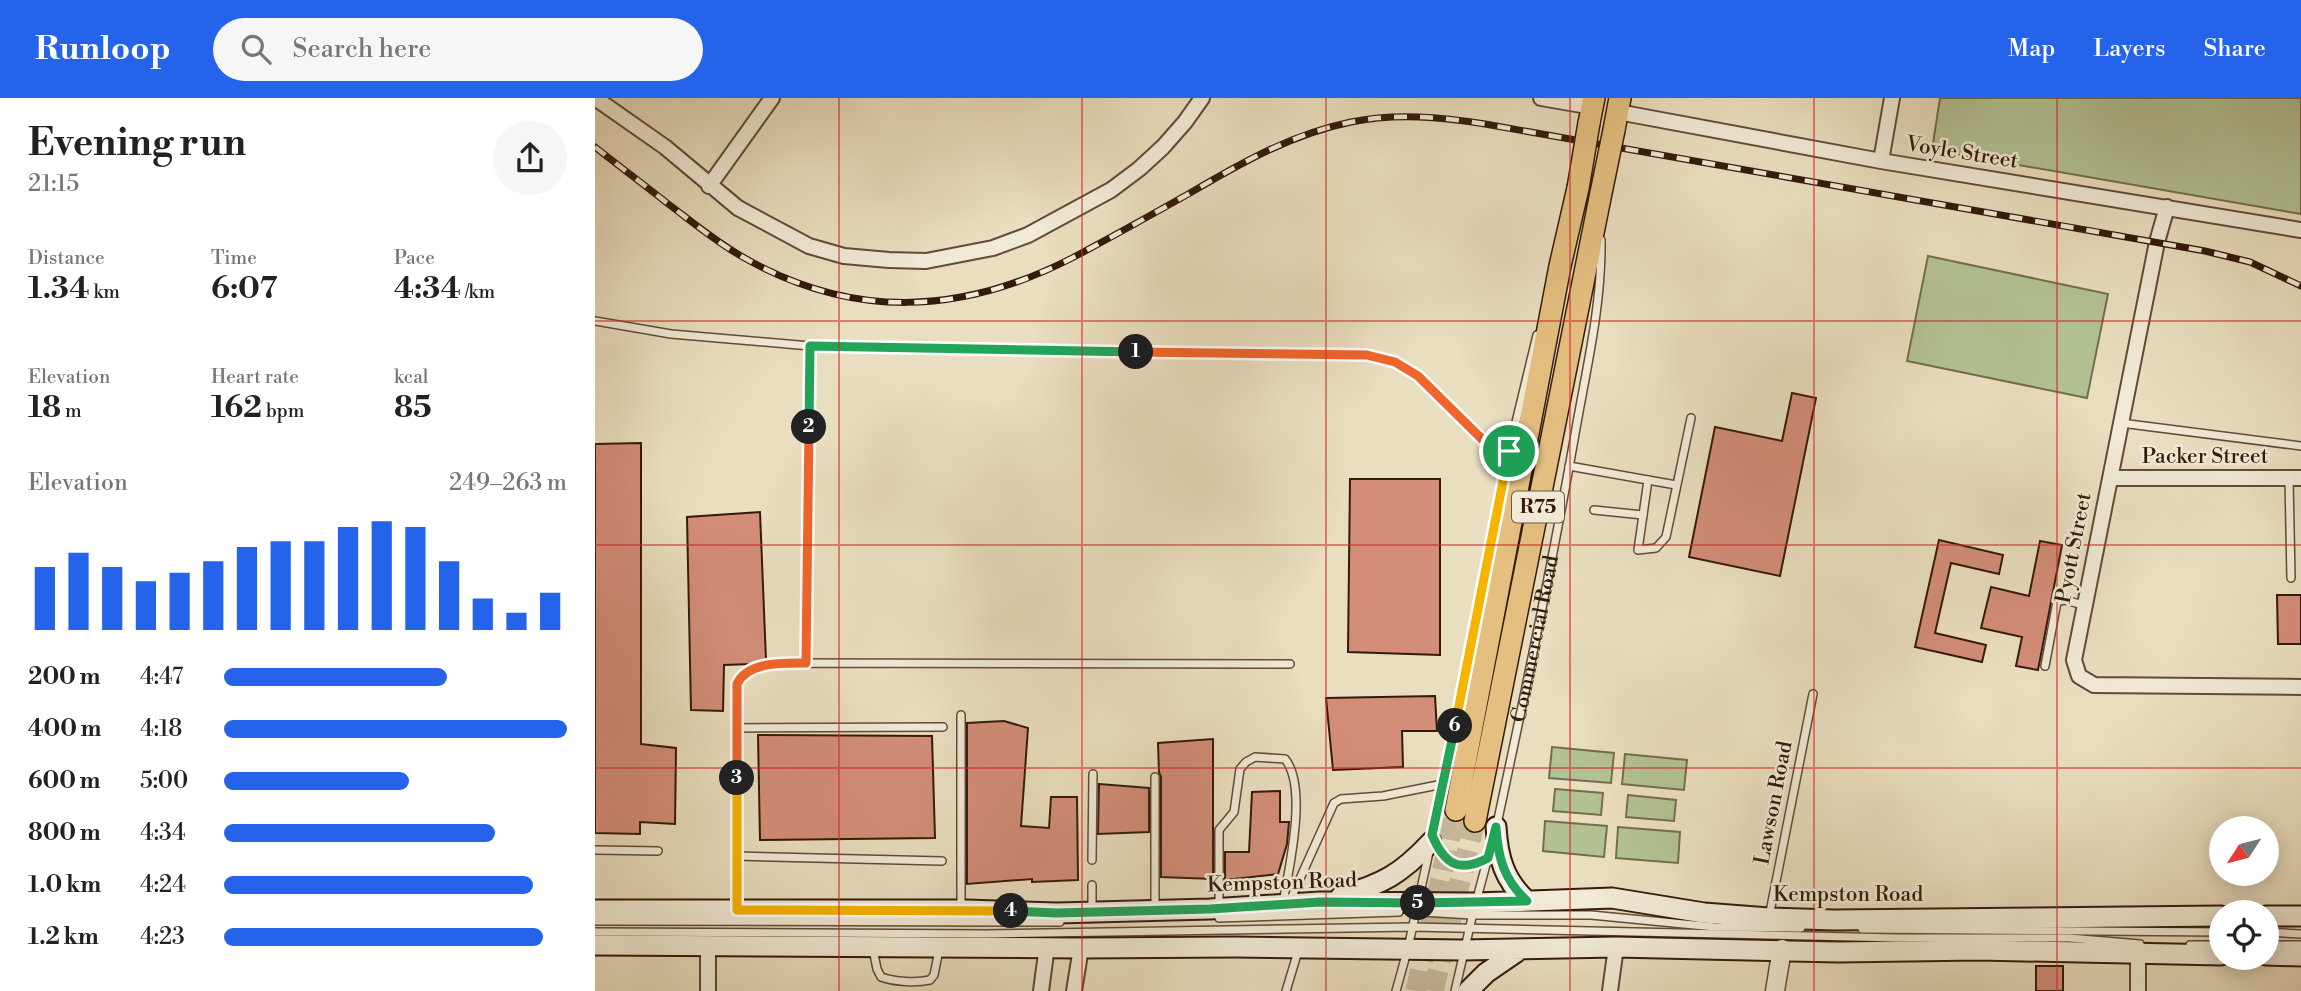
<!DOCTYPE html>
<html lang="en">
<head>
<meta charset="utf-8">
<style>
	body { margin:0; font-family:"Libre Bodoni",serif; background:#f6f6f6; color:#222; height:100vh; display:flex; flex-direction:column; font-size:26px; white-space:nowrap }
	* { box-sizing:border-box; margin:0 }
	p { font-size:23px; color:#767676 }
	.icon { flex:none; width:38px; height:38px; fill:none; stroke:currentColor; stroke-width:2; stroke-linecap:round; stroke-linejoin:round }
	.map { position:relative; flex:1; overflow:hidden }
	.sheet { display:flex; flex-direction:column; background:#fff; width:595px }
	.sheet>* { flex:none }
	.needle { width:46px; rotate:234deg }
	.controls { position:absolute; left:1614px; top:718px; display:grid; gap:14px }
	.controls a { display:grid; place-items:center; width:70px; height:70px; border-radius:50%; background:#fff; box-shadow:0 4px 18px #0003; font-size:35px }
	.pin { position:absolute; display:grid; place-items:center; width:60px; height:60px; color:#fff; margin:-30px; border:4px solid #fff; border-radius:50%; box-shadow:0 2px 7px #0007 }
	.km { position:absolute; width:35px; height:35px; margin:-18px; border-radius:50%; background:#222; color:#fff; font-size:19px; line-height:35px; text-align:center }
	.round { display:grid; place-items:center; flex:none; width:74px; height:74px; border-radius:37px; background:#f6f6f6 }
	.overview { display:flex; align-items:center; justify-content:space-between; height:119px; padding:0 28px }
	h1 { font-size:38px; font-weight:800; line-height:52px }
	.stats { display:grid; grid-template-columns:repeat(3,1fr); gap:10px; height:119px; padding:7px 28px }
	.stats div { display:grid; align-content:center }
	.stats b { font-size:30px; font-weight:800 }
	.stats small { font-size:19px; font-weight:400 }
	.stats p { font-size:19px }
	.chart { height:196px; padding:14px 28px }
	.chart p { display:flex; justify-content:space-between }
	.chart svg { width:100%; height:126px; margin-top:7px; stroke:#2563eb; stroke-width:6 }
	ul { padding:0 28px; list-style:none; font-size:23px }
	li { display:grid; grid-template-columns:112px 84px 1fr; align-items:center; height:52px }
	li i { height:18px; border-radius:9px; background:#2563eb }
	header { display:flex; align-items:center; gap:42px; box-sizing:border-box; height:98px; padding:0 35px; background:#2563eb; color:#fff }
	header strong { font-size:33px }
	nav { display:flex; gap:38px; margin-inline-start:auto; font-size:24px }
	.search { width:490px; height:63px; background:#f6f6f6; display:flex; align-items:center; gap:18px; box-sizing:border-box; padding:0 24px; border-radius:38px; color:#767676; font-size:26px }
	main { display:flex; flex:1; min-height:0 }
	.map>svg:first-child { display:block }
</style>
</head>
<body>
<header>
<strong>Runloop</strong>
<div class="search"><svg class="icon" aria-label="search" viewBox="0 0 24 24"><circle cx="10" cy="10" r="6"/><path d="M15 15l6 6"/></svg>Search here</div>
<nav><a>Map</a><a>Layers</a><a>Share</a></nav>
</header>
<main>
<section class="sheet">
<div class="overview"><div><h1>Evening run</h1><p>21:15</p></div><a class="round"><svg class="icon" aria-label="share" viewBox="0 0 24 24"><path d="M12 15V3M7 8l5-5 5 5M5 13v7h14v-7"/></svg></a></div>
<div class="stats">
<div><p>Distance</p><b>1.34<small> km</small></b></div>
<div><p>Time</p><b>6:07</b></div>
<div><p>Pace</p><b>4:34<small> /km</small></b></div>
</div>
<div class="stats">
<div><p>Elevation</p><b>18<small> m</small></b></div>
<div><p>Heart rate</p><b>162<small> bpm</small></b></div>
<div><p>kcal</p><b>85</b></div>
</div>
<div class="chart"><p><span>Elevation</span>249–263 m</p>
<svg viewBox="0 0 160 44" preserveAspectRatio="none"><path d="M5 44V22M15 44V17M25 44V22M35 44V27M45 44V24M55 44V20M65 44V15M75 44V13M85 44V13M95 44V8M105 44V6M115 44V8M125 44V20M135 44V33M145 44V38M155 44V31"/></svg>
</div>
<ul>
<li><b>200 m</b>4:47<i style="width:65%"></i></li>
<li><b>400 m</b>4:18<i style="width:100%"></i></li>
<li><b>600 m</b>5:00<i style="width:54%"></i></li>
<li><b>800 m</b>4:34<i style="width:79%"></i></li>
<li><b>1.0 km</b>4:24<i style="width:90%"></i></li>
<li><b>1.2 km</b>4:23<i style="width:93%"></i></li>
</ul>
</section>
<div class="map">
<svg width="1706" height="893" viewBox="0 0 1706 893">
	<rect width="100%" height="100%" fill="#eadec0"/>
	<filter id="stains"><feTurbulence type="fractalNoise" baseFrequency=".00286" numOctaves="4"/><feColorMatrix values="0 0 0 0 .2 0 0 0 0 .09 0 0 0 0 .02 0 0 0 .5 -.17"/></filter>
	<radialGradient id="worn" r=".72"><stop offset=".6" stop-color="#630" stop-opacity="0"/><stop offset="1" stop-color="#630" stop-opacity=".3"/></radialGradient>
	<path fill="#b3c295" stroke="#746e4f" stroke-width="2" d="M1345,0h361v116l-369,-64z
		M1333,158l180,38 -21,104 -180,-37z
		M957,649l62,6 -3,30 -62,-5z
		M1030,656l62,6 -3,30 -62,-6z
		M960,691l48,4 -2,22 -48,-4z
		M1033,697l48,5 -2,21 -48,-4z
		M950,723l62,5 -3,31 -61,-6z
		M1023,729l62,5 -2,31 -62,-5z"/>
	<path fill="#d38d79" stroke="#341a09" stroke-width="2" d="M1197,295l24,5 -36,178 -91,-19 26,-130 67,14z
		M46,345v301l35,4 -1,76 -35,-2v12l-45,-1v-389z
		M755,381h90v176l-92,-3z
		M165,414l6,148 -14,4 -28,1 -1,46 -32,-1 -4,-193z
		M1344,442l64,15 -4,19 -48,-11 -16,70 51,12 -4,17 -67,-15z
		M1445,443l22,4 -24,125 -22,-4 6,-29 -41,-9 10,-41 38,9z
		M1682,497h24v49h-23z
		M840,598l2,35h-35l1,36 -70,3 -7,-72z
		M409,623l24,7 -7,98 28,2 2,-31h26l1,83 -46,2v-3l-65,5v-161z
		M163,637l174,1 3,102 -175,2z
		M618,641v140l-52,-2v-100l-2,-5 -1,-29z
		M504,686l50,4v44l-51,2z
		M685,693v31h9l-2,22 -9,30 -53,6v-28h24l3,-60z
		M1441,868h27v25h-27z"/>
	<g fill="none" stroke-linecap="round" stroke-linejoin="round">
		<path stroke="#c6b79b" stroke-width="21" stroke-dasharray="21 10" stroke-linecap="butt" d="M821,893l40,-181
			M838,893l42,-170"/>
		<defs>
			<g id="service">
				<path d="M0,223l76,13 139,12 557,9 28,7 23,14 72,71 19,4"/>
				<path d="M1526,325l180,23"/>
				<path d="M974,368l107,19"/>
				<path d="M1694,380l2,100"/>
				<path d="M1053,382l-10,70 18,-2 10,-11 25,-119"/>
				<path d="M999,412l49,5"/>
				<path d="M211,565l4,-317"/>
				<path d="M1450,568l12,-64 7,-2 20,5"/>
				<path d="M141,630l207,-1"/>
				<path d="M560,679v133"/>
				<path id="s1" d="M902,726c28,-130 55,-259 78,-390 11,-64 27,-128 26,-194"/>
				<path d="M836,742l78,-389 28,-116"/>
				<path d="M840,743c11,24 29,29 52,17"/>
				<path d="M0,752l63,1"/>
				<path d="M141,758l206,5"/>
				<path d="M497,762l1,-86"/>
				<path d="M497,787v26"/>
				<path d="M881,804l15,-56"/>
				<path d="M694,805l45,-100 7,-4 42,-3 60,-12"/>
				<path d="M624,809v-77l15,-18 6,-43 6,-7 9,-5 30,2c23,28 4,109 -2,144"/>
				<path d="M366,811v-194"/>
				<path d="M142,812v-226c8,-15 24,-16 40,-21l513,1"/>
				<path d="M827,814l50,3h119l124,12 86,1"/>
				<path d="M1174,819l44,-223"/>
				<path d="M624,820l180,-6"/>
				<path d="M0,823l465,1"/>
				<path d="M1267,831l359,3"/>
				<path d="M0,834l391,2 426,-7 484,11h173l71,6"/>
				<path d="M1671,834l35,2"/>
				<path d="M1595,847h31"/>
				<path d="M1671,847h35"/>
				<path d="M278,851l4,20 4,8c14,5 35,6 49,3l4,-5 5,-25"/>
				<path d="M691,893l13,-43"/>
				<path d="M801,893l12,-43 21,-96"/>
				<path d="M860,893l18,-78"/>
			</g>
			<path id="minor" d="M0,0l70,49 73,61 71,38 35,10 45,4 37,1 67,-13 35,-13 83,-45 28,-21 24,-22 22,-25 17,-24
				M946,0l52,9
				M1023,14l263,49 420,69
				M1286,63l11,-63
				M114,88l63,-88
				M1572,109l-10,35 -83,418 5,16 15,9 207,2
				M1515,380h191
				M113,893v-45
				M446,893l6,-45
				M479,893l7,-43
				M1015,893l6,-44
				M1543,893v-38"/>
			<path id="tertiary" d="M1180,893l7,-42"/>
			<path id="secondary" d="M901,729c2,31 8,53 31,74
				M746,798c42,-12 60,-22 90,-54
				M0,812h372l90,3 153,-4 110,-7 155,1 137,-5 92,15 65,5 65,2 387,-4
				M1671,818h35
				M0,847l486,3 154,-1 228,3 153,-3 223,5 140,-2 242,5
				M1671,857l35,1
				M873,893l18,-18 35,-24"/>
			<path id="primary" d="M994,25l5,-25
				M1019,32l6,-32
				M861,712l104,-544 18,-78
				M880,723l126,-628"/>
		</defs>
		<use href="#service" stroke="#624b37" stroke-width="10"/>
		<use href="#minor" stroke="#624b37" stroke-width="18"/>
		<use href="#tertiary" stroke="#624b37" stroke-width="21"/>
		<use href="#secondary" stroke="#341a09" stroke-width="23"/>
		<use href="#primary" stroke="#341a09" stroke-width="24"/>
		<use href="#service" stroke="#f1ead6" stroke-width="7"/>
		<use href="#minor" stroke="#f1ead6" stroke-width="14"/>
		<use href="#tertiary" stroke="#f1ead6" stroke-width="18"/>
		<use href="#secondary" stroke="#f1ead6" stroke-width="19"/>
		<use href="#primary" stroke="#e5bf80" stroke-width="21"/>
		<defs>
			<path id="rail" d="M0,49c24,19 48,37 72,56 24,18 48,38 74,53 111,64 220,59 331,2 40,-21 79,-43 118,-65 51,-30 102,-59 161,-71 45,-9 90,-5 134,2l720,127 45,11 51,24"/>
		</defs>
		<use href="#rail" stroke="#341a09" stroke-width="7"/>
		<use href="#rail" stroke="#f1ead6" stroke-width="4.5" stroke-dasharray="13" stroke-linecap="butt"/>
		<defs>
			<path id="primary-bridge" d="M983,90l11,-65
				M1006,95l13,-63"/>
		</defs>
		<use href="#primary-bridge" stroke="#341a09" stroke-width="24" stroke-linecap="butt"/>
		<use href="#primary-bridge" stroke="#e5bf80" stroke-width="21"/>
	</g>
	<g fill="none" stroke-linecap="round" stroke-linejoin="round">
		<defs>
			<path id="split-1" d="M541,254l231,3 28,7 23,14 72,71 19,4"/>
			<path id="split-2" d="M214,329l1,-81 326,6"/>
			<path id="split-3" d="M142,680v-94c11,-23 47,-21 69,-21l3,-236"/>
			<path id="split-4" d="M142,680v132l274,1"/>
			<path id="split-5" d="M416,813l46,2 153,-4 110,-7 98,1"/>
			<path id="split-6" d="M823,805l109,-2c-23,-21 -29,-43 -31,-74l-8,31c-30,16 -44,5 -56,-23l23,-109"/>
			<path id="split-7" d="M860,628l54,-275"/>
		</defs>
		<use href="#split-1" stroke="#fff" stroke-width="14"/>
		<use href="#split-2" stroke="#fff" stroke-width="14"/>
		<use href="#split-3" stroke="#fff" stroke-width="14"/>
		<use href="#split-4" stroke="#fff" stroke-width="14"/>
		<use href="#split-5" stroke="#fff" stroke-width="14"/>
		<use href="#split-6" stroke="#fff" stroke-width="14"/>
		<use href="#split-7" stroke="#fff" stroke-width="14"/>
		<use href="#split-1" stroke="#f0652b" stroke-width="9"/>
		<use href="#split-2" stroke="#22a559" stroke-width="9"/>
		<use href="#split-3" stroke="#f0652b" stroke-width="9"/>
		<use href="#split-4" stroke="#f5b400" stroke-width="9"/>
		<use href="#split-5" stroke="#22a559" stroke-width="9"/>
		<use href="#split-6" stroke="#22a559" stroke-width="9"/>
		<use href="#split-7" stroke="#f5b400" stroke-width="9"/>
	</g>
	<path fill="none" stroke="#d62828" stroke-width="2" stroke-opacity="0.55" d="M244,0v893M487,0v893M731,0v893M975,0v893M1219,0v893M1462,0v893M0,223h1706M0,447h1706M0,670h1706"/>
	<g text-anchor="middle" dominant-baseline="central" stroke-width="5" stroke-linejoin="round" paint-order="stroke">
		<rect fill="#f1ead6" stroke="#6d5846" stroke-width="2" x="917" y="393.5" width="52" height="31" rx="5"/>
		<g font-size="19" font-weight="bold" fill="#341a09">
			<text x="943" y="409">R75</text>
		</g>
		<g font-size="21" fill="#341a09" stroke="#f1ead6">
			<text transform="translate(1367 55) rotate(9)">Voyle Street</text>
			<text x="1610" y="359">Packer Street</text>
			<text transform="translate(1479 450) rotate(-79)">Pyott Street</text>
			<text stroke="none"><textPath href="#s1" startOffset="189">Commercial Road</textPath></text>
			<text transform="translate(1179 705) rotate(-79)">Lawson Road</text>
			<text transform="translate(687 785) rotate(-2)">Kempston Road</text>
			<text x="1253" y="797">Kempston Road</text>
		</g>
	</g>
	<rect width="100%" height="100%" filter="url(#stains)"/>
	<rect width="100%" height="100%" fill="url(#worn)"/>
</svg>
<div class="controls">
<a><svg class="needle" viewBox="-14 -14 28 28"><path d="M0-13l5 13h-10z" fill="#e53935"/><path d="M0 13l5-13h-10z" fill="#767676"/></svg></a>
<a><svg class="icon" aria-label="locate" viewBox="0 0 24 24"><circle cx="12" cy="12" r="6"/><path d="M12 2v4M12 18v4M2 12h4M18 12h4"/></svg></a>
</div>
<div class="pin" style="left:914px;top:353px;background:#1e9e55"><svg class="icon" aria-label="arrive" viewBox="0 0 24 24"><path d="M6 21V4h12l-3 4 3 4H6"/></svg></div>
<b class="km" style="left:541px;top:254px">1</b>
<b class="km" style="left:214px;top:329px">2</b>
<b class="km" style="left:142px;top:680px">3</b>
<b class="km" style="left:416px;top:813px">4</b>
<b class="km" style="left:823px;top:805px">5</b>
<b class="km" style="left:860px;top:628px">6</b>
</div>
</main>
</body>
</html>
